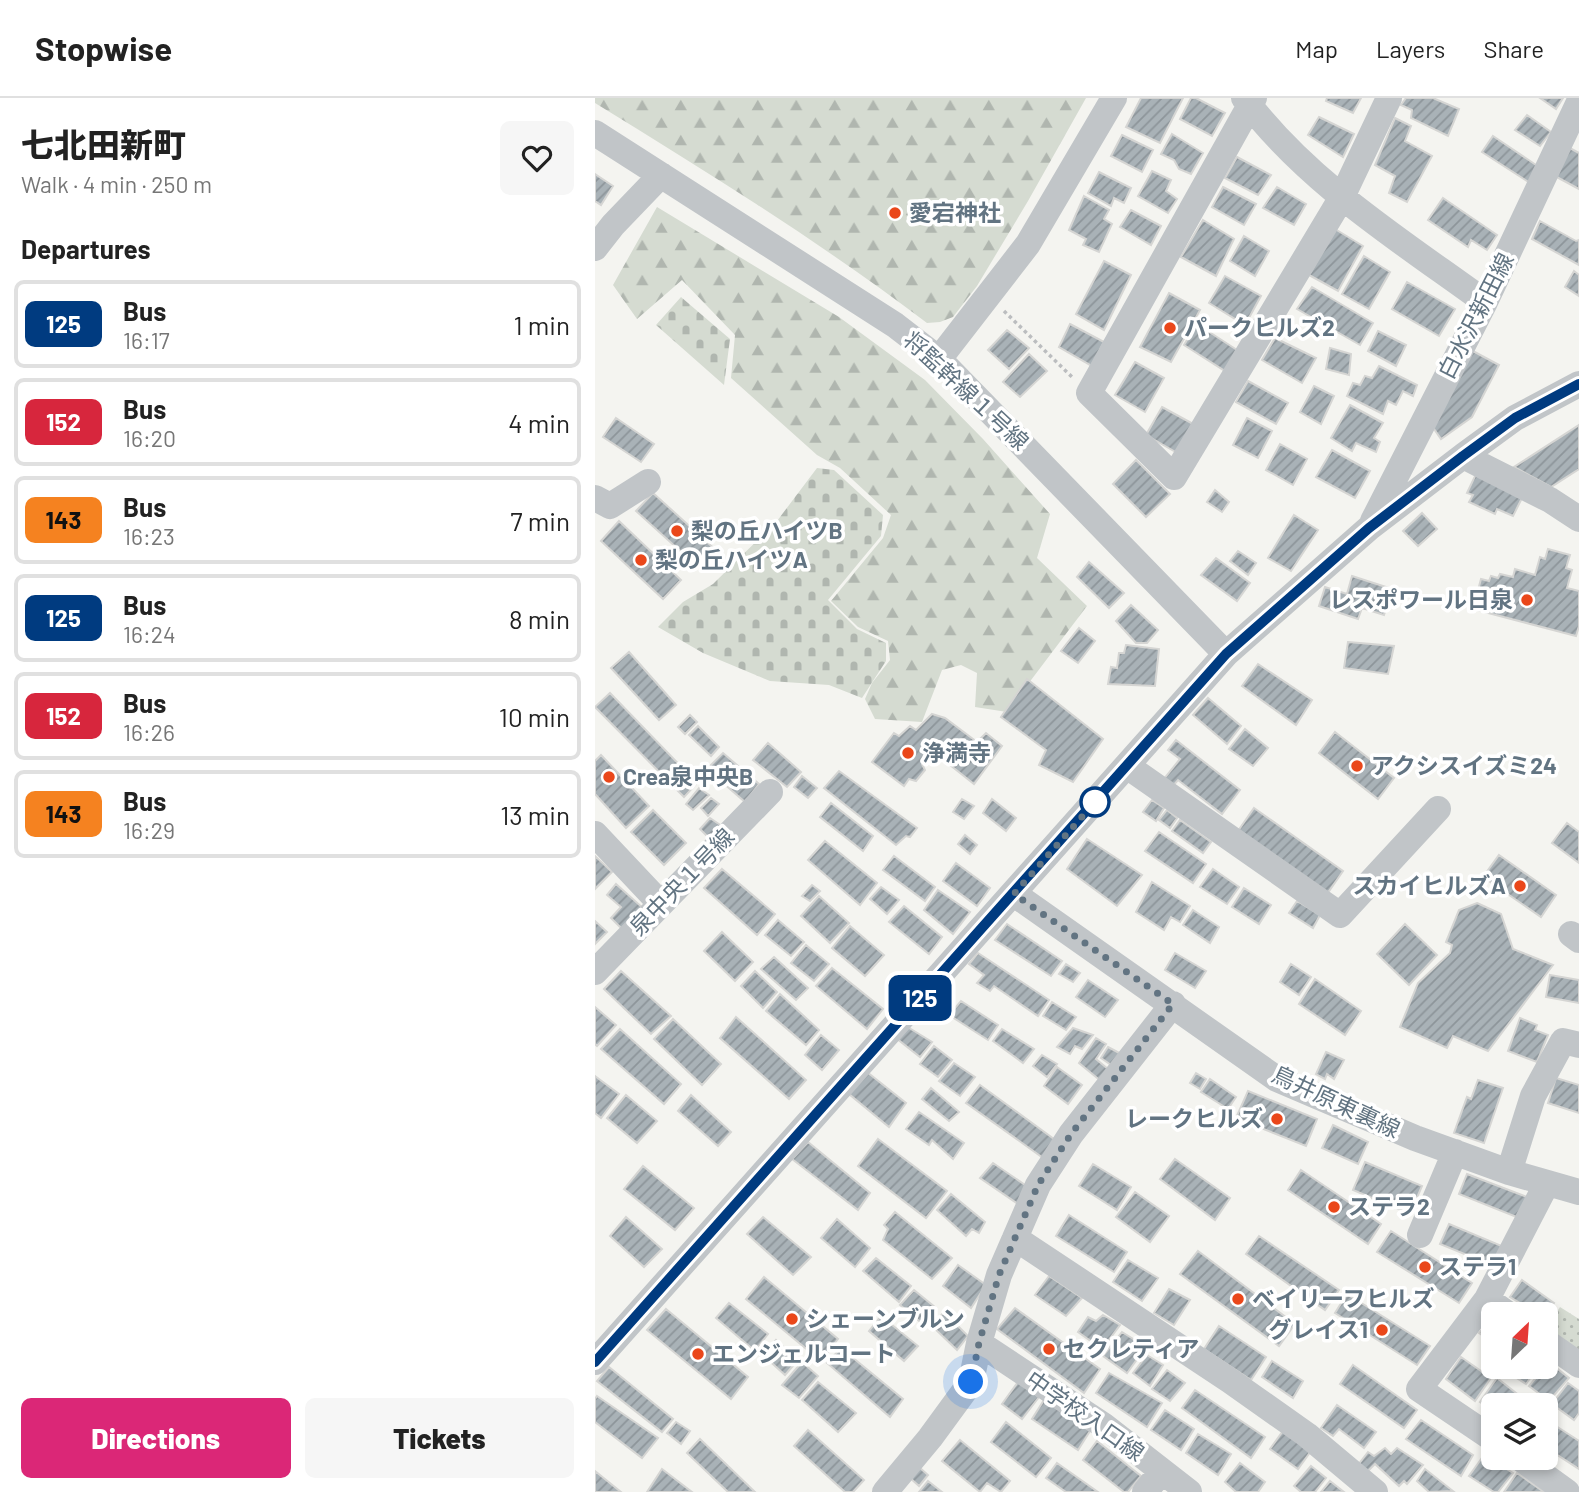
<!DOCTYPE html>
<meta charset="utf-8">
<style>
:root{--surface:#fff;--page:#f6f6f6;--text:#222;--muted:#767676;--line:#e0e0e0;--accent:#db2777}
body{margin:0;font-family:Barlow,"Noto Sans JP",sans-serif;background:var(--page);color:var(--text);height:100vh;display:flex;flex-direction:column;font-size:26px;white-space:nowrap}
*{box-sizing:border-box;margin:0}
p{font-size:23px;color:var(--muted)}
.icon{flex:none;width:38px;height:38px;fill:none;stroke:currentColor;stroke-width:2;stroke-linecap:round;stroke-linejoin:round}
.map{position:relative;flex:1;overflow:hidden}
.side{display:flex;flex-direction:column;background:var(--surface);width:595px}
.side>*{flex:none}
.badge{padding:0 14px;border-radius:10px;font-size:24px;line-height:46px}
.needle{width:46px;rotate:25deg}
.tools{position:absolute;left:886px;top:1204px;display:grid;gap:14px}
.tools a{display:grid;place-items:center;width:77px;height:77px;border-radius:10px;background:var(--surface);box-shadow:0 4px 10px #0003;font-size:35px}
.you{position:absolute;width:35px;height:35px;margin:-18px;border:5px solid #fff;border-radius:50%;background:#1a73e8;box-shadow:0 0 0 10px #1a73e833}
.map>.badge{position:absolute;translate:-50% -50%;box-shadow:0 0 0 4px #fff}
h2{padding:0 21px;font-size:26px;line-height:63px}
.round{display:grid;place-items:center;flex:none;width:74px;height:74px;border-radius:10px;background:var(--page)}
.head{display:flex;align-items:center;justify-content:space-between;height:119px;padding:0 21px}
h1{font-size:33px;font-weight:800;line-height:52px}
.button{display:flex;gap:14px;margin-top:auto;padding:14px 21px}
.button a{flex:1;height:80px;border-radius:10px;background:var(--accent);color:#fff;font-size:28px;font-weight:800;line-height:80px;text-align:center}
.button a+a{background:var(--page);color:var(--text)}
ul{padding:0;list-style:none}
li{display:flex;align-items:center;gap:21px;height:88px;margin:0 14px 10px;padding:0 7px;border:4px solid var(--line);border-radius:10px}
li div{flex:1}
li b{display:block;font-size:26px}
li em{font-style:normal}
li .badge{min-width:77px;font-weight:700;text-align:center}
header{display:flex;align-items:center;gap:42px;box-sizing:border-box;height:98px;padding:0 35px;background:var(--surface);border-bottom:2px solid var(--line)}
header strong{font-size:33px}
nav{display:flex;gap:38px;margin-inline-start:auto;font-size:24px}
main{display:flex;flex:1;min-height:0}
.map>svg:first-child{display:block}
.forest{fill:url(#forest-firs)}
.cemetery{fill:url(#cemetery-stones)}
.park{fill:url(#park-dots)}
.building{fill:url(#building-hatch);stroke:#d5d5d3;stroke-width:2}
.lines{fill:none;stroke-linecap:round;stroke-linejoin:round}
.path{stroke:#bbbdbf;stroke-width:3.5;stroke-dasharray:3.5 3.5;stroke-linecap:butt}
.minor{stroke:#c1c5c8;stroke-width:26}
.line-casing{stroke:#fff;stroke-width:16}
.line{stroke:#003b80;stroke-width:10}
.walk{stroke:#627482;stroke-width:7;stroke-dasharray:0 12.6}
.poi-dot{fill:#ea471a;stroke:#fff;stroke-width:2.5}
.stop-dot{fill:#fff;stroke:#003b80;stroke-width:3.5}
.labels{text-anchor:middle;stroke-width:7;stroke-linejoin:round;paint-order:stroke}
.poi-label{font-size:23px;font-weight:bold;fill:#627482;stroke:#fff;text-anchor:start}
.street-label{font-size:23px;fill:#627482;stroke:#fff}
</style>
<header>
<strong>Stopwise</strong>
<nav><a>Map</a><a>Layers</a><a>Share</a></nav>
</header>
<main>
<section class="side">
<div class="head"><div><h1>七北田新町</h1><p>Walk · 4 min · 250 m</p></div><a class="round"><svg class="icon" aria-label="heart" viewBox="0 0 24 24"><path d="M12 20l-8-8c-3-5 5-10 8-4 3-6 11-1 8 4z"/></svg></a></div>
<h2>Departures</h2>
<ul>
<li><span class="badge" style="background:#003b80;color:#fff">125</span><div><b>Bus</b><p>16:17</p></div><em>1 min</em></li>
<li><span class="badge" style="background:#d7263d;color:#fff">152</span><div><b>Bus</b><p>16:20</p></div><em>4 min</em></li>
<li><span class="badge" style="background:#f58220;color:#111">143</span><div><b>Bus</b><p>16:23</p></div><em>7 min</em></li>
<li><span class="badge" style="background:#003b80;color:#fff">125</span><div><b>Bus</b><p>16:24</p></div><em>8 min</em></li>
<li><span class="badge" style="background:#d7263d;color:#fff">152</span><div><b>Bus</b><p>16:26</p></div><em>10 min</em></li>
<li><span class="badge" style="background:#f58220;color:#111">143</span><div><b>Bus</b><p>16:29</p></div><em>13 min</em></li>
</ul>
<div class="button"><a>Directions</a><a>Tickets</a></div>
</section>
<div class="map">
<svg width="984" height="1394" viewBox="0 0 984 1394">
<defs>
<pattern id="forest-firs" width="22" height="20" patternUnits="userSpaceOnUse" patternTransform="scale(1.75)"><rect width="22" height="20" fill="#d5dbd1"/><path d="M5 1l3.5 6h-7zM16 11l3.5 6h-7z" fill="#b0b6af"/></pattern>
<pattern id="cemetery-stones" width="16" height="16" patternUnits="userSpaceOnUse" patternTransform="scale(1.75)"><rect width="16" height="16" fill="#d5dbd1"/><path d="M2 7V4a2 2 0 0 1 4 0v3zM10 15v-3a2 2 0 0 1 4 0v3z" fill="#b0b6af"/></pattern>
<pattern id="park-dots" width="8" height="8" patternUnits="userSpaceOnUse" patternTransform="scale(1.75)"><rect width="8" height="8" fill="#d5dbd1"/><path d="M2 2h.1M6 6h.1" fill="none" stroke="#b0b6af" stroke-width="1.8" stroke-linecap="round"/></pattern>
<pattern id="building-hatch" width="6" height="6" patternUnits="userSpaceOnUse" patternTransform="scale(1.75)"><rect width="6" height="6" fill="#a9b2b7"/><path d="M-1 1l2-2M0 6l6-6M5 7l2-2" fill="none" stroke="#8d959a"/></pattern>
</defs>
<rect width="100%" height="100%" fill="#f4f4f0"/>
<path class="forest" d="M0,0H491L433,103L382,188L358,219L345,224L332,225C225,144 114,75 0,5Z
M62,109L244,219L330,282L388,341L455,416L442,460L492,508L412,614L380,609L382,575L366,567L347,572L327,624L280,621L270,601L277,585L295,562L293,543L263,529L236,503L288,440L296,417L245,370L222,357L136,280L140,237L87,182L42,221L18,187Z"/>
<path class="cemetery" d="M86,199L135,241L129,287L61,227Z
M222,370L239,372L288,417L286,438L233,502L262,531L291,545V563L267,600L234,587L175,583L108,555L63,529L88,504L118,486L182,423Z"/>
<path class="park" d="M965,1209L984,1221V1256L950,1233Z"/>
<path class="building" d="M546,0H588L565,45L531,29Z
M596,0H601L630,15L617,38L585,21Z
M732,0H766L758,15L731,3Z
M811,0H838L864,11L853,38L816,20L817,12L806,7Z
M945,0H968L961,11Z
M932,17L956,34L945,48L920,32Z
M724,19L759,36L748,59L713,37Z
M800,20L816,28L810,43L837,58L812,104L794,95L800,78L780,67Z
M577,36L608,55L596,76L584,71L579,62L566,56Z
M527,37L558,52L547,74L516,58Z
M898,38L944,69L935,85L887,54Z
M973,49L984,55V91L958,77Z
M642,59L676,77L663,97L630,80Z
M557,73L576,82L571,93L582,101L573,115L543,98Z
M504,74L536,90L529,105L519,100L516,108L493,95Z
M0,76L18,88L6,107L0,103Z
M628,89L661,106L649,127L617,109Z
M682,89L711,106L699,127L668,110Z
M489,98L514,112L509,121L517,126L504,154L488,147L491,141L474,132Z
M848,100L902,137L892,152L876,142L873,149L833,122Z
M536,112L566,128L556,147L525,129Z
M608,122L639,141L621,178L586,159Z
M945,123L981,143L984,142V167L937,141Z
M740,131L768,148L743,193L714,177Z
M649,138L674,153L660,178L635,163Z
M769,158L795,174L774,211L747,196Z
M509,163L536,177L509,232L481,216Z
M979,173L984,177V198L970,189Z
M630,178L666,198L650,227L614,205Z
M812,184L860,211L844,238L797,211Z
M717,189L778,225L765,247L702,211Z
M574,195L605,212L576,264L545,249Z
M475,226L509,244L497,268L464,249Z
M602,226L642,252L630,273L589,247Z
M412,232L434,250L414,271L393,252Z
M783,233L811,247L801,268L773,253Z
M680,240L721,260L707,285L667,262Z
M735,250L756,256L754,277L731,271Z
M876,252L904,267L877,319L846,341L837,328Z
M434,256L452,273L425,299L408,284Z
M540,264L569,280L550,314L520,297Z
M784,268L822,287L818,298L808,293L801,307L793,303L788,316L752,298L758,285L765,287L770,278L777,280Z
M653,283L693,305L681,326L641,304Z
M719,288L739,298L726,326L705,314Z
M755,307L788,325L779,340L785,344L781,354L761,345L757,353L736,340Z
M567,309L600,327L584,356L551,337Z
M21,320L59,346L46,364L8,339Z
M652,320L677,333L663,360L638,347Z
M984,327V371L956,389L919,369Z
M685,346L712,361L698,387L671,372Z
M737,352L775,373L760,400L721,379Z
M541,362L575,396L551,419L518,386Z
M881,376L928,398L918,418L902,411L900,416L874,404L878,397L872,395Z
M620,392L634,404L627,414L612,404Z
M58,395L123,454L105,471L41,413Z
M827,415L842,431L823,448L808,433Z
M699,417L723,432L696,473L673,460Z
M24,423L86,482L68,501L6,443Z
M953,451L975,457L971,470L977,472L972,490L984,493V528L981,538L878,511L886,481L894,483L896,478L903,480L905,476L918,479L920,471L940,477L945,459L950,461Z
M643,453L661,465L653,477L635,463Z
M621,460L655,485L642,503L606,477Z
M494,464L529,495L514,510L482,479Z
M757,478L797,491L789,517L767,510L763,521L724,508L730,489L752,496Z
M536,507L563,532L552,545H541L521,523Z
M484,530L500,543L483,565L466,553Z
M753,544L799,548L793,576L749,570Z
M531,547L564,551L560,588L513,586L516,569L522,570L524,555H529Z
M34,554L81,607L64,622L16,570Z
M663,566L717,602L701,627L647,588Z
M432,581L508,641L478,684L444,667L451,652L406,619Z
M15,595L102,685L89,699L0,609Z
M613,600L646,628L632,646L598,617Z
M337,616L350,620L382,644L391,635L407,648L379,686L355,667L354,661L338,651L327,666L330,672L321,683L314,681L309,688L277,664L299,635L304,638L315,628L321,632Z
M95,617L102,624L90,636L83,629Z
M103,628L124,649L116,658L94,637Z
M650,631L673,650L658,668L634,651Z
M740,634L799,680L783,701L724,655Z
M581,642L645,692L627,716L583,682L577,689L568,682L585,661L573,652Z
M173,645L206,674L192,689L158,662Z
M128,655L164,686L150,704L112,671Z
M6,657L54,708L31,730L0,696V663Z
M244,673L322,730L315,739L311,738L301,747L229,690Z
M207,678L222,690L213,700L199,689Z
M104,690L114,697L98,712L91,706Z
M116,700L124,706L113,718L106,710Z
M367,701L379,708L369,721L358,714Z
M397,701L421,720L411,733L388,715Z
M557,702L569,710L561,723L548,714Z
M236,705L278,738L268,753L225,719Z
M659,710L748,773L732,796L643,733Z
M58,712L91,745L69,767L36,734Z
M572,712L582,720L575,730L564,722Z
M115,720L131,731L119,745L105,731Z
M585,722L616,744L608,755L577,733Z
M972,725L984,734V765L957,745Z
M564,734L611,766L598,785L550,753Z
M370,737L382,747L375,756L363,746Z
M492,741L547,777L522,808L472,771Z
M230,743L282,785L265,807L213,762Z
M904,757L961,797L946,819L888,779Z
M0,758L17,774L0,791Z
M299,758L340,789L330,803L288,772Z
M361,765L395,790L382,808L348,783Z
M127,771L180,816L162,837L109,790Z
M618,771L644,789L632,806L605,789Z
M557,784L595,808L585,824L576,819L569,832L541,814Z
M21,786L49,811L29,833L16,820L26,809L12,797Z
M217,787L225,793L215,803L207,798Z
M286,789L304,802L292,816L275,801Z
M649,790L676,807L664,826L637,809Z
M343,792L375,814L358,836L329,812Z
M224,798L254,825L235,845L206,818Z
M702,803L725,817L718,830L694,815Z
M882,805L906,816L918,851L958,867L893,953L858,938L852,950L805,929L823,885L855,855L857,847L851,844L864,812Z
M309,808L347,839L334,856L294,824Z
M598,812L624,829L615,845L588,827Z
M183,822L209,844L196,858L170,837Z
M0,823L12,834L0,846Z
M412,826L467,863L456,878L400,842Z
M810,826L842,857L814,887L782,856Z
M255,828L289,857L270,878L237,850Z
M127,834L158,864L140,883L109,853Z
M211,847L234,866L219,883L196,865Z
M383,855L454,902L443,918L399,888L395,893L382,885L389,877L374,866Z
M580,855L611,873L600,890L570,872Z
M179,859L213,890L201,902L166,871Z
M471,866L485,875L478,884L464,876Z
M696,866L716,879L704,897L685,884Z
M237,870L288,911L272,931L221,888Z
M26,873L76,918L56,936L9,891Z
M160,873L182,894L168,910L146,888Z
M955,877L984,882V905L951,899Z
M720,881L766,913L750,937L704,906Z
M493,882L523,902L510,919L481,899Z
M185,896L224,932L211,947L171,913Z
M366,903L403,927L393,942L354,917Z
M457,904L481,919L471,932L448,918Z
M0,909L21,927L2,948L0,946Z
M141,919L211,982L194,1001L125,940Z
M925,920L942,927L940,932L953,937L942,964L913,953Z
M78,921L126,966L107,987L59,941Z
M311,928L337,944L325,959L301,940Z
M478,930L498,937L487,951L480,948L475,956L462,949Z
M25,931L86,986L69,1006L6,951Z
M407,931L439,951L428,965L398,943Z
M226,937L244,952L227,972L210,957Z
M501,940L511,946L501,961L513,971L507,984L484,965Z
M339,948L357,962L343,979L325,966Z
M513,949L530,958L522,971L506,960Z
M731,954L749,962L739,981L732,976L730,981L721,976Z
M447,957L462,966L452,979L438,968Z
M359,965L380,979L365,998L344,983Z
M462,969L487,987L473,1006L449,988Z
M272,974L311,1005L294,1029L254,996Z
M601,975L611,981L605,991L595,985Z
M0,978L24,996L6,1020L0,1015Z
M961,980L984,987V1015L953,1005Z
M615,981L641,999L633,1011L606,994Z
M883,982L908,990L889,1045L859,1035L872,999L876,1001Z
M385,987L463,1044L451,1062L371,1005Z
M336,990L364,1014L354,1023L327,1001Z
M653,993L722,1021L711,1048L641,1020Z
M31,997L62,1023L42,1045L12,1020Z
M96,997L136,1034L123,1048L83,1013Z
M324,1014L369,1045L358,1061L337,1042L334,1047L311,1031Z
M738,1027L773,1044L763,1066L727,1050Z
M283,1041L352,1093L331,1120L263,1068Z
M213,1044L275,1095L263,1112L197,1061Z
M580,1061L635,1100L620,1122L565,1081Z
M770,1064L827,1088L815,1116L758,1092Z
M398,1065L436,1091L426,1108L385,1080Z
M498,1066L536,1089L522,1112L484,1088Z
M48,1068L99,1110L80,1132L29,1091Z
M706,1072L786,1126L773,1146L693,1092Z
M872,1076L932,1099L924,1120L864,1096Z
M540,1094L574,1118L555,1144L521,1119Z
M356,1096L390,1124L384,1135L377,1131L371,1138L342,1112Z
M300,1114L357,1160L337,1181L288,1142L293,1131L289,1127Z
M474,1117L532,1154L519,1174L461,1138Z
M31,1119L67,1151L49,1169L15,1138Z
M168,1119L216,1159L198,1177L152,1136Z
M242,1121L275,1150L260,1169L226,1140Z
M854,1126L909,1149L901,1169L845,1146Z
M796,1133L877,1185L864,1205L782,1154Z
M664,1138L744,1192L730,1212L651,1156Z
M603,1153L700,1226L684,1248L585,1176Z
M281,1160L316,1188L304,1204L268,1173Z
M533,1162L563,1180L547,1203L518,1184Z
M363,1167L391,1187L376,1210L348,1188Z
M454,1178L487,1200L471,1218L440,1197Z
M169,1179L243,1241L226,1263L151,1201Z
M927,1182L959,1205L950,1219V1216H943L915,1199Z
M574,1191L595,1202L579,1227L559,1215Z
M319,1192L341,1210L329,1227L305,1207Z
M752,1196L835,1248L822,1267L740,1215Z
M134,1205L173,1236L160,1253L121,1220Z
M420,1210L505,1271L489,1295L402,1231Z
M71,1211L153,1279L136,1301L52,1232Z
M349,1214L373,1238L362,1252L337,1228Z
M508,1217L525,1227L507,1251L483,1234L493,1219L501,1223Z
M286,1218L323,1248L309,1263L274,1233Z
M898,1220V1244L884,1235Z
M624,1228L671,1259L656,1282L609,1251Z
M527,1234L551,1249L532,1275L508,1258Z
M181,1242L203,1262L190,1277L168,1257Z
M246,1250L308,1301L295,1319L232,1265Z
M552,1257L568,1267L555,1288L538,1275Z
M866,1259L896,1280L880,1303L851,1281Z
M677,1263L708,1283L698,1300L667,1279Z
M207,1264L223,1278L204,1300L187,1287Z
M954,1264L974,1280L954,1303L934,1288Z
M758,1267L822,1312L809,1330L745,1286Z
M14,1269L78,1321L67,1334L2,1283Z
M910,1269H943L931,1286L908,1271Z
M572,1272L590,1285L575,1303L557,1291Z
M514,1275L567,1305L552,1329L501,1295Z
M902,1280L930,1302L926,1307H898V1313L885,1304Z
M223,1284L261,1315L243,1334L207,1302Z
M423,1284L444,1299L427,1321L407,1306Z
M973,1285L984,1293V1315L979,1322L957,1306Z
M600,1292L670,1339L656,1360L587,1310Z
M2,1298L63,1340L47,1360L0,1324V1301Z
M449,1302L495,1333L483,1352L437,1321Z
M742,1307L781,1334L769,1350L744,1331L738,1338L726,1330Z
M570,1312L599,1331L586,1352L556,1332Z
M826,1322L878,1357L866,1378L811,1341Z
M81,1324L95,1333L86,1346L72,1335Z
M411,1324L456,1360L441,1379L396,1344Z
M961,1328L984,1343V1371L950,1349V1343Z
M213,1332L269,1382L258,1394H250L199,1348Z
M688,1333L716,1353L703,1371L675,1351Z
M603,1336L636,1356L623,1377L591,1355Z
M105,1341L160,1394H133L92,1355Z
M365,1342L415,1383L406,1394L392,1385L385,1394L347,1363Z
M502,1343L546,1378L533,1394H529L488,1362Z
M790,1350L796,1356L802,1350L828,1367L812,1386L809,1383L804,1388L780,1366L773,1373L763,1367L773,1354L779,1358Z
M889,1357L918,1375L903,1394H899L874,1378Z
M462,1365L503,1394H471L451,1380Z
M645,1365L670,1384L663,1394H641L630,1384Z
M716,1368L731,1380L720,1394H706L699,1388Z
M324,1369L333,1377L324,1388L315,1380Z
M67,1371L97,1394H52Z
M830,1371L858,1393L834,1394L822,1383Z
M0,1373L26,1394H0Z
M922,1375L949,1394H909Z
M333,1383L347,1394H324Z
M735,1383L749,1394H726Z"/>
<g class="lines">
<path class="path" d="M409,213L477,279"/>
<path class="minor" d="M649,0C713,85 805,142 890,204
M659,0L494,295L579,379L747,99L794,0
M0,35L300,227L344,261L631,556
M0,150L18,127L66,77
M344,261L433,146L519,0
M868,358L955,402L984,421
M0,400L15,408L53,384
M778,423L890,204L984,4
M532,668L745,817L843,711
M0,736L65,805
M419,796L682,981L820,1040L914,1074L984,1094
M976,836L984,842
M0,874L175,694
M914,1074L938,998L968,943L984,947
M825,1137L860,1054
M420,1140L634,1282L712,1337L780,1394
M892,1201L913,1216
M950,1243L984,1267
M384,1245L508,1327L594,1394
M0,1264L631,556L774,430L868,358L920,320L984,286
M898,1341L824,1291L892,1201L952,1085
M925,1360L972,1394
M290,1394L335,1340L376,1284L384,1245L404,1177L443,1087L476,1036L578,906
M550,1394L567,1373"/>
</g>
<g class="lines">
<defs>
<path id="line" d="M0,1264L631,556L774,430L868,358L920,320L984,286"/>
</defs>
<use href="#line" class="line-casing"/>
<use href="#line" class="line"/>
<path class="walk" d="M376,1284L384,1245L404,1177L443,1087L476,1036L578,906L419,796L500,704"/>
</g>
<g class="poi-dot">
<circle cx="300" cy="115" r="7"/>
<circle cx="575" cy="230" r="7"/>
<circle cx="82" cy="433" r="7"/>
<circle cx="46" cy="462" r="7"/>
<circle cx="932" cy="502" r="7"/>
<circle cx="313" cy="655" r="7"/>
<circle cx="762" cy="668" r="7"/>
<circle cx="14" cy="679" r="7"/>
<circle cx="925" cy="788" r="7"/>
<circle cx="682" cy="1021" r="7"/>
<circle cx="739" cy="1109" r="7"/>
<circle cx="830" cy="1169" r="7"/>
<circle cx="643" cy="1201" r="7"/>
<circle cx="197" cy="1221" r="7"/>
<circle cx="787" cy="1232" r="7"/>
<circle cx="454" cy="1251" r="7"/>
<circle cx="103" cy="1256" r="7"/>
</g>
<circle class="stop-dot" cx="500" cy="704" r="14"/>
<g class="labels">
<g class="poi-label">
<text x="314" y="123">愛宕神社</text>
<text x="589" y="238">パークヒルズ2</text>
<text x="96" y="441">梨の丘ハイツB</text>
<text x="60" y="470">梨の丘ハイツA</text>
<text x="918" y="510" text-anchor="end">レスポワール日泉</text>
<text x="327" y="663">浄満寺</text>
<text x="776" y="676">アクシスイズミ24</text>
<text x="28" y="687">Crea泉中央B</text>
<text x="911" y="796" text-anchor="end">スカイヒルズA</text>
<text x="668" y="1029" text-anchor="end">レークヒルズ</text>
<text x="753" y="1117">ステラ2</text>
<text x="844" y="1177">ステラ1</text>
<text x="657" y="1209">ベイリーフヒルズ</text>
<text x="211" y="1229">シェーンブルン</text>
<text x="773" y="1240" text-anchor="end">グレイス1</text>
<text x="468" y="1259">セクレティア</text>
<text x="117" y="1264">エンジェルコート</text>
</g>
<g class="street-label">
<text transform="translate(881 218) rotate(-63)" y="8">白水沢新田線</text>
<text transform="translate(371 293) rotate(43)" y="8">将監幹線１号線</text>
<text transform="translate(87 784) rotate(-46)" y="8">泉中央１号線</text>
<text transform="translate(741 1004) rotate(25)" y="8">鳥井原東裏線</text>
<text transform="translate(490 1318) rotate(35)" y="8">中学校入口線</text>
</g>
</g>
</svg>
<div class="tools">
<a><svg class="needle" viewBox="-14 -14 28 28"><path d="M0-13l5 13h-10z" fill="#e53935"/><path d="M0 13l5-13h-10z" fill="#767676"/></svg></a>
<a><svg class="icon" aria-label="layers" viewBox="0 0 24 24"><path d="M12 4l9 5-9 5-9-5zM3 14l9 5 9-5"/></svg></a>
</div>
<div class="you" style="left:376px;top:1284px"></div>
<b class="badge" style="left:325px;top:900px;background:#003b80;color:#fff">125</b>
</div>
</main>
